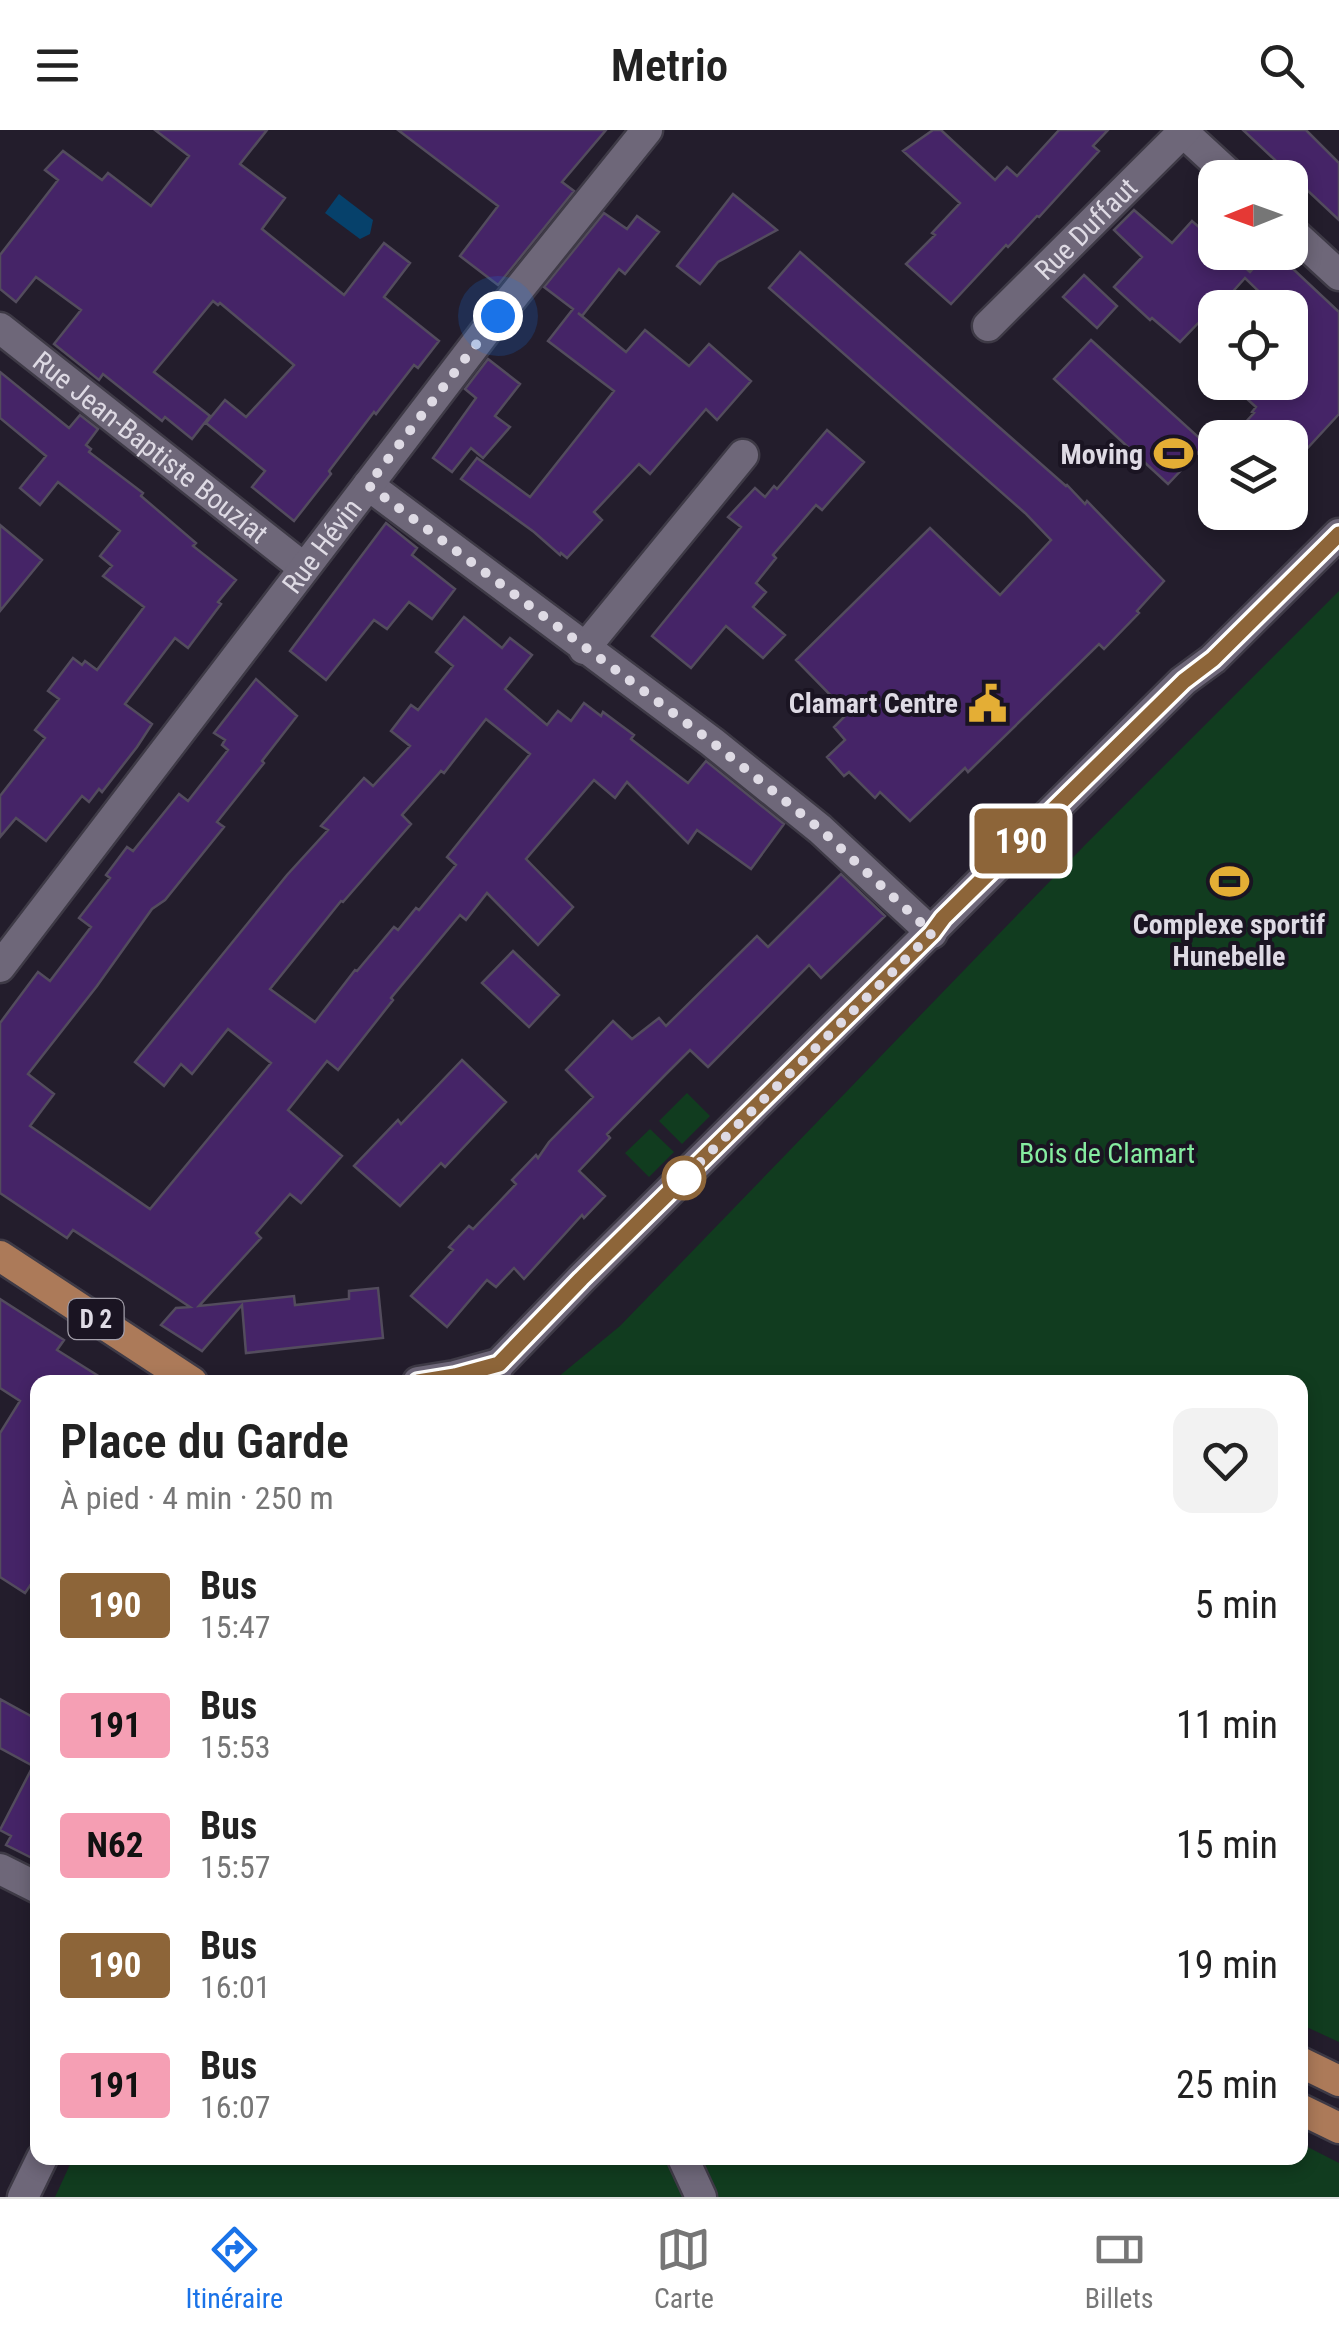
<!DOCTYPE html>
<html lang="fr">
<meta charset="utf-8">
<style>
:root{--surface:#fff;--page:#f2f2f2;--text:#222;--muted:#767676;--line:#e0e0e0;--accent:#1a73e8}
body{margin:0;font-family:"Roboto Condensed",sans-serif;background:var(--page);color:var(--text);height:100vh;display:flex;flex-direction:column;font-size:38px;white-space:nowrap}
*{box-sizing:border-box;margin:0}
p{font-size:32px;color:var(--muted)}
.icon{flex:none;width:55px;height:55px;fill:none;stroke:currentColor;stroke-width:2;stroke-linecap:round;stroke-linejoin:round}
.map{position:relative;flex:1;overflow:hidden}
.panel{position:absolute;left:30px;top:1245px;width:1278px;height:790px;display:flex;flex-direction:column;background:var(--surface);border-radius:20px;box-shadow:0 5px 15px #0003}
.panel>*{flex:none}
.badge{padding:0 20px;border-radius:8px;font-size:35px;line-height:65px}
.needle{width:65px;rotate:269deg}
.buttons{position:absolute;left:1198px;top:30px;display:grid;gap:20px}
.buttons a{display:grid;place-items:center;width:110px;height:110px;border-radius:20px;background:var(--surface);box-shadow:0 5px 15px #0003;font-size:50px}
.you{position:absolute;width:50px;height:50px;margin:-25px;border:8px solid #fff;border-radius:50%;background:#1a73e8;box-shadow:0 0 0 15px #1a73e833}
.map>.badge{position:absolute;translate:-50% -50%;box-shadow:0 0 0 5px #fff}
.round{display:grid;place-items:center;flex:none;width:105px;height:105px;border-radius:20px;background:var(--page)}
.head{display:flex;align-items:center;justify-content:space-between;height:170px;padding:0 30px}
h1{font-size:48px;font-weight:600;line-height:75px}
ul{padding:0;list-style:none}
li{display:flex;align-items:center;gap:30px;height:120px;padding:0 30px}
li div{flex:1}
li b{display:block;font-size:38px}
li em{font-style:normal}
li .badge{min-width:110px;font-weight:700;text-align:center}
header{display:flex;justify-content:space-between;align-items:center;height:130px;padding:0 30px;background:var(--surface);font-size:45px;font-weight:600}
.menu{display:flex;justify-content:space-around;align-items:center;height:140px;border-top:2px solid var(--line);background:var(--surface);font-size:28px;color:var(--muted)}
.menu a{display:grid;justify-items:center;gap:5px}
.menu .selected{color:var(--accent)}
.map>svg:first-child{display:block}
.green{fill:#113c1f}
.water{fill:#06416b}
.building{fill:#452467;stroke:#534c5d;stroke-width:2.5;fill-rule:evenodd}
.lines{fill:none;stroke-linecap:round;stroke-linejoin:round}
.street-casing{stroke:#3e3a46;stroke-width:35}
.primary-casing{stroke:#3e3a46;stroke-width:35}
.street{stroke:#6e6779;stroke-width:30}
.primary{stroke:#ac7a59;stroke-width:30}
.line-casing{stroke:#fff;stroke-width:22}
.line{stroke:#8d6539;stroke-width:15}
.walk{stroke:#dedae4;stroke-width:10;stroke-dasharray:0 18}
.stop-dot{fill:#fff;stroke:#8d6539;stroke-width:5}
.labels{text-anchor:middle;stroke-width:8;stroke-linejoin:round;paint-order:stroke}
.shield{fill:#1a1422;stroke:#a39faa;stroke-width:2.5}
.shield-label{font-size:25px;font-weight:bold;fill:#dedae4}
.street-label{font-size:28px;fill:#dedae4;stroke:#1a1422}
.poi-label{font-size:28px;font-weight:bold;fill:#dedae4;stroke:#1a1422;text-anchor:end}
.park-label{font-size:28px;fill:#85eca0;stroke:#1a1422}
</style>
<header><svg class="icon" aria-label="menu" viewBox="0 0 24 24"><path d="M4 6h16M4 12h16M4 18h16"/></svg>Metrio<svg class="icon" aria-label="search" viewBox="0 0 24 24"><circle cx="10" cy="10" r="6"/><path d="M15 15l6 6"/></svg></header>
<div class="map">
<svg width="1339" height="2067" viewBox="0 0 1339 2067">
<rect width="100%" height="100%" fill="#231d2c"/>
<path class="green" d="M1339,461V1912L1300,1894V1252H552L620,1196L1085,715Z
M687,963L710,986L682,1014L659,991Z
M650,999L674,1022L649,1047L625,1023Z
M1300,2013L1339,2033V2067H55L73,2028H1300Z"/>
<path class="water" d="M339,64L373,90L370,104L360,109L325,83Z"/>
<path class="building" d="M155,0H267L240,34L285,68L262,99L344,165L384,113L410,133L384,167L439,211L418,238L414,235L376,284L374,282L329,341L331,344L294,391L252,357L265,341L206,293L225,270L246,287L294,235L220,173L218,175L213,171L154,242L210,286L192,309L165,287L162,291L103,244L99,250L54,214L81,180L36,147L16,172L0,159V125L58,50L45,40L63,21L102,50L108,43L151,76L189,26Z
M398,0H606L562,52L574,61L498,155L460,126L498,76Z
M933,0H941L995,50L1007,37L1017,46L1059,0H1108L1093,16L1099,21L1039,87L1037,86L1008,117L1006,115L951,174L906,134L935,105L932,103L960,73L903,21Z
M1243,0H1306L1339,33V90Z
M733,64L777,100L718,132L700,154L677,136Z
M1134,80L1172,113L1192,91L1215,111V122H1228L1250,142L1268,122H1275L1339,182V284L1290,337V308H1231L1254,283L1252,282L1256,277L1247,269L1263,252H1290V178H1276L1245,148L1218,178H1215V181L1209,188L1206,185L1180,212L1152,188L1150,190L1114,157L1142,127L1114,100Z
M604,83L627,99L637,86L659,102L625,144L619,139L582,186L578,183L626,222L645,200L689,236L709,214L751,251L717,290L706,279L650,344L639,334L594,382L602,390L567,428L561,423L560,425L534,402L461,349L477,328L530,367L614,261L548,211L573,179L544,157Z
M800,122L1066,356L1067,355L1085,374L1087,371L1164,451L1137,481L1139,483L1104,519L1099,514L968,642L965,638L910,691L880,662L875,668L849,642L844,646L827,627L845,610L834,597L848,583L796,530L930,398L1000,465L1051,410L1025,383L769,158Z
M1084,145L1117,176L1097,198L1063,167Z
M1091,210L1206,314L1168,354L1054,249Z
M488,229L520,254L495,286L510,297L483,328L471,318L452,342L433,328L476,268L465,259Z
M0,242L69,298L80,285L98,299L86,315L91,319L89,322L143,363L141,366L196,413L193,416L236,450L218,472L221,474L188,518L175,508L125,574L152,594L137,617L102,662L99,659L89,672L82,666L46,711L16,688L0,707V666L45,608L35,600L59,569L48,561L73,528L82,535L85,531L97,540L144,477L103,446L112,436L100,426L120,401L58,352L40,375L20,358L46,326L0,288Z
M827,300L864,332L822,380L816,375L773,425L776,428L756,453L766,462L753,477L785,505L763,528L726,496L691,538L652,506L741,397L728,387L755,358L765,367L774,356L777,359Z
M386,393L417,418L412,425L455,459L432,489L409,472L387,499L374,490L326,550L290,521Z
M0,395L42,430L0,481Z
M464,487L502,518L510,508L532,525L505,559L547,595L558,581L571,591L584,573L601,586L603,582L634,605L631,609L688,653L706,631L784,694L751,739L697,700L688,713L627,652L615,668L594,650L526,729L573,777L538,815L487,763L466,790L460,785L391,868L393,870L338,940L327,931L288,980L342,1026L301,1073L290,1064L256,1103L261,1108L199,1176L294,1166L295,1175L349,1169V1161L378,1158L383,1208L246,1223L242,1175L202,1221L161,1195L176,1178L190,1177L73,1100L67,1108L0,1063V893L38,842L50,851L91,797L79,788L110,748L106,745L127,717L133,721L179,664L188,671L228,620L222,615L225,610L214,603L256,549L297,586L262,631L264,633L217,692L224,697L165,770L152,779L97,856L28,944L54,964L30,996L150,1079L271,933L228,899L192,944L181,934L164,956L135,932L287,745L328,700L321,696L364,648L373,656L410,616L391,601L411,575L418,580L453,536L436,522ZM486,589L530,624L447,727L456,735L419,780L416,778L398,800L394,797L357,841L355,840L315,892L270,859L341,771L343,772L411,694L402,685L441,641L444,643Z
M841,744L885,786L821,848L809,835L708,937L690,920L667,943L607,1004L610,1008L579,1041L605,1066L584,1088L582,1085L524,1149L514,1138L496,1157L487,1150L447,1197L411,1166L453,1120L449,1117L469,1096L473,1099L499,1072L516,1054L512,1050L536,1025L538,1028L549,1012L593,967L566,940L613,891L632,909L659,888L666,896L757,806L768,817Z
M513,821L559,865L529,897L482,853Z
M462,930L506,972L445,1037L441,1033L400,1076L354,1036L398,990L401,994Z
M0,1169L64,1210L57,1220L108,1252H38V1444L25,1463L0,1447V1303L20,1271L0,1258Z
M0,1569L38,1590V1731L6,1715L11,1706L0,1700L33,1636L0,1618Z"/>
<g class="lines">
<defs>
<g id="street">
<path d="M1183,2L1233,48"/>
<path d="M1290,100L1339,145"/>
<path id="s1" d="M988,196L1185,0"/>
<path id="s2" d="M0,198L304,438"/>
<path d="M368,355L712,612L820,699L932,803"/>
<path d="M584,519L743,325"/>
<path id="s3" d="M0,837L498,185L647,0"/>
<path d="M418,1252L455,1246L499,1234"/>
<path d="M491,1252L499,1234L581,1149L1183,551L1213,529L1339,404"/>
<path d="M0,1739L38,1758"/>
<path d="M683,2028L701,2067"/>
<path d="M23,2067L42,2028"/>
</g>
<path id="primary" d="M0,1126L192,1252
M1300,1932L1339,1951
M1300,1979L1339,1998"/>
</defs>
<use href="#street" class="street-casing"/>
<use href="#primary" class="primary-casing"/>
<use href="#street" class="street"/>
<use href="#primary" class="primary"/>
</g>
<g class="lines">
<defs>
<path id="line" d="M418,1252L455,1246L499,1234L581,1149L932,803L943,788L1184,551L1213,529L1339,404"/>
</defs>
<use href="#line" class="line-casing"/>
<use href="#line" class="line"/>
<path class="walk" d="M498,186L368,355L712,612L820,699L932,803L680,1052L684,1048"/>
</g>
<defs>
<symbol id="stadium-bare" viewBox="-9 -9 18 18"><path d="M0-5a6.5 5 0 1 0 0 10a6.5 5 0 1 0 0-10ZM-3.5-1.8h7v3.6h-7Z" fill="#e4ae35" stroke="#1a1422" stroke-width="2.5" paint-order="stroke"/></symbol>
<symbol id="civic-bare" viewBox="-9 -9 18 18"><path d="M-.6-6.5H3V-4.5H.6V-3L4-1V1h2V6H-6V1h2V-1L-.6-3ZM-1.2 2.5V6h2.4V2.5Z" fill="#e4ae35" stroke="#1a1422" stroke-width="2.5" paint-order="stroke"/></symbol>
</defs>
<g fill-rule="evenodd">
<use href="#stadium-bare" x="1146" y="296" width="55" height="55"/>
<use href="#civic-bare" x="960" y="546" width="55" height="55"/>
<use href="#stadium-bare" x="1202" y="724" width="55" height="55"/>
</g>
<circle class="stop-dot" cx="684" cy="1048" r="20"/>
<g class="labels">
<rect class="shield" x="68.5" y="1169" width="55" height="40" rx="8"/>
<g class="shield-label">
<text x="96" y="1198">D 2</text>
</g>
<g class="street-label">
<text dy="10" stroke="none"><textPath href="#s1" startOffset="138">Rue Duffaut</textPath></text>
<text dy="10" stroke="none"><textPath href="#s2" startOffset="192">Rue Jean-Baptiste Bouziat</textPath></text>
<text dy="10" stroke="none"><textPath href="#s3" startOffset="530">Rue Hévin</textPath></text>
</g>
<g class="poi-label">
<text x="1143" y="334">Moving</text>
<text x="958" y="583">Clamart Centre</text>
<text x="1229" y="804" text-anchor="middle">Complexe sportif<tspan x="1229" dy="32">Hunebelle</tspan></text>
</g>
<g class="park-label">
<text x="1107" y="1033">Bois de Clamart</text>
</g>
</g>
</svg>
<div class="buttons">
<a><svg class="needle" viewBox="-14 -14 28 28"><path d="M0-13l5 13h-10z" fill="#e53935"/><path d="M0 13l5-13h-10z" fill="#767676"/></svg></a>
<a><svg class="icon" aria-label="locate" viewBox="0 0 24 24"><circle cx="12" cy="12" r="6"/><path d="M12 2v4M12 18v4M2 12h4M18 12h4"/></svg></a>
<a><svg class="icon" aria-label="layers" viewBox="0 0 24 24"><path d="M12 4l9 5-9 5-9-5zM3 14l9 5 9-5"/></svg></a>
</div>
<div class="you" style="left:498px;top:186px"></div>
<b class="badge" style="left:1021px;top:711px;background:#8d6539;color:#fff">190</b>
<section class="panel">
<div class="head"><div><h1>Place du Garde</h1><p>À pied · 4 min · 250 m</p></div><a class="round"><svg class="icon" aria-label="heart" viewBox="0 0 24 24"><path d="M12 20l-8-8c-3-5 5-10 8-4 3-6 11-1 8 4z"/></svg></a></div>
<ul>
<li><span class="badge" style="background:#8d6539;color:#fff">190</span><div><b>Bus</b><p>15:47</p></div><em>5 min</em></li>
<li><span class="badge" style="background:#f59fb4;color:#111">191</span><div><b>Bus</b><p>15:53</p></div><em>11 min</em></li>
<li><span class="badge" style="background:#f59eb3;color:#111">N62</span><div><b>Bus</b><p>15:57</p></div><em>15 min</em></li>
<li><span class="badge" style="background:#8d6539;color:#fff">190</span><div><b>Bus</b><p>16:01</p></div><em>19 min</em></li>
<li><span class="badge" style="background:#f59fb4;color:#111">191</span><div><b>Bus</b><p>16:07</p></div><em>25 min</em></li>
</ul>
</section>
</div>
<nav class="menu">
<a class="selected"><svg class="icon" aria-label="directions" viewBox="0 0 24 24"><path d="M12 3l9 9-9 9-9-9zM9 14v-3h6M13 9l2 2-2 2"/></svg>Itinéraire</a>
<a><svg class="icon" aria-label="map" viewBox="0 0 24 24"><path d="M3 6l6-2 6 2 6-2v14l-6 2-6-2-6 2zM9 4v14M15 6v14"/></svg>Carte</a>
<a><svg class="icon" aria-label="tickets" viewBox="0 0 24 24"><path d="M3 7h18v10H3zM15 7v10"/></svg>Billets</a>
</nav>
